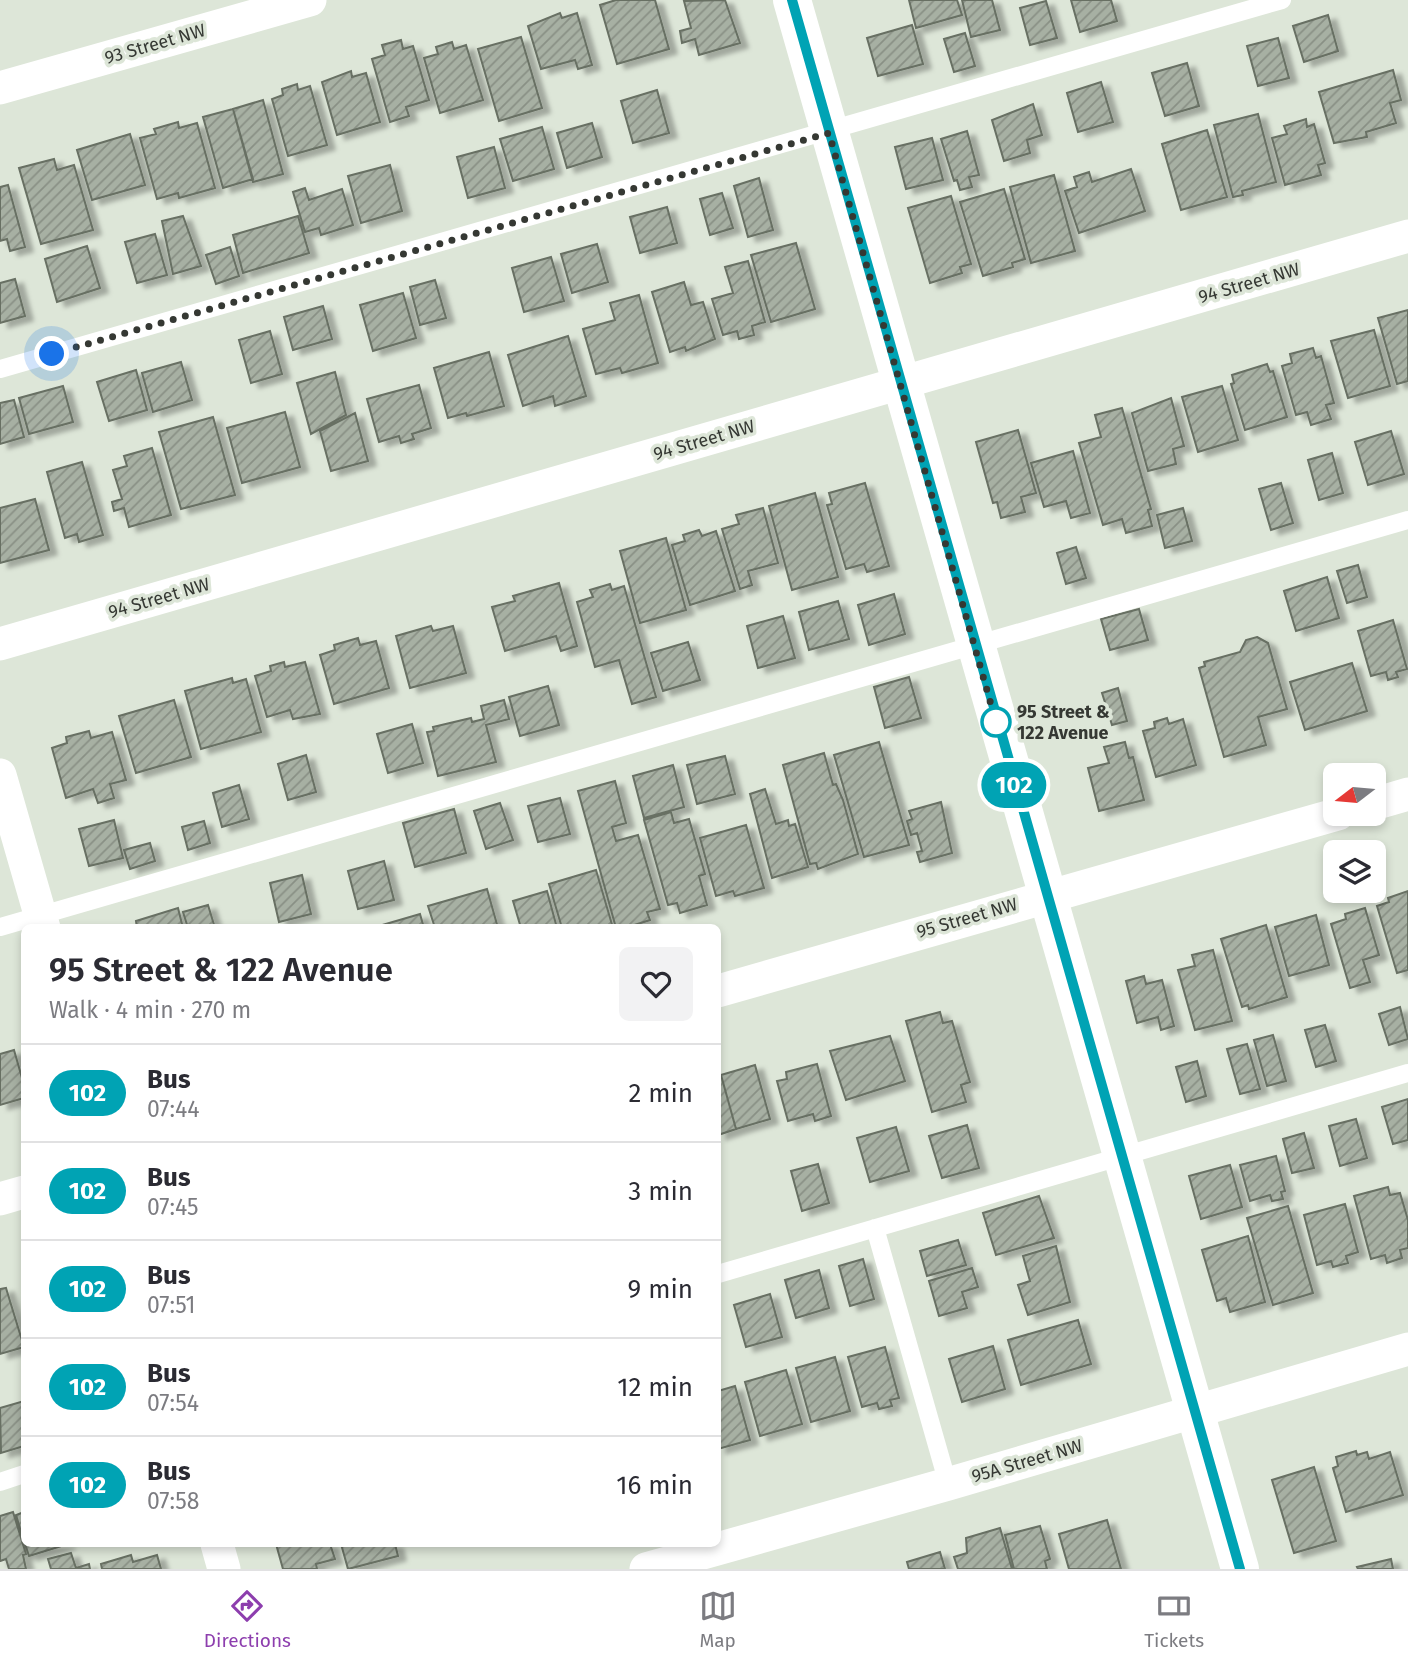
<!DOCTYPE html>
<meta charset="utf-8">
<style>
:root{--surface:#fff;--page:#f2f2f3;--text:#2b2b33;--muted:#7c7c81;--line:#e1e1e2;--accent:#8d3eae}
body{margin:0;font-family:"Fira Sans",sans-serif;background:var(--page);color:var(--text);height:100vh;display:flex;flex-direction:column;font-size:26px;white-space:nowrap}
*{box-sizing:border-box;margin:0}
p{font-size:23px;color:var(--muted)}
.icon{flex:none;width:38px;height:38px;fill:none;stroke:currentColor;stroke-width:2;stroke-linecap:round;stroke-linejoin:round}
.map{position:relative;flex:1;overflow:hidden}
.side{position:absolute;left:21px;top:924px;width:700px;height:623px;display:flex;flex-direction:column;background:var(--surface);border-radius:10px;box-shadow:0 4px 10px #0003}
.side>*{flex:none}
.badge{padding:0 14px;border-radius:23px;font-size:24px;line-height:46px}
.needle{width:46px;rotate:254deg}
.buttons{position:absolute;left:1323px;top:763px;display:grid;gap:14px}
.buttons a{display:grid;place-items:center;width:63px;height:63px;border-radius:10px;background:var(--surface);box-shadow:0 4px 10px #0003;font-size:35px}
.you{position:absolute;width:35px;height:35px;margin:-18px;border:5px solid #fff;border-radius:50%;background:#1a73e8;box-shadow:0 0 0 10px #1a73e833}
.map>.badge{position:absolute;translate:-50% -50%;box-shadow:0 0 0 4px #fff}
.round{display:grid;place-items:center;flex:none;width:74px;height:74px;border-radius:10px;background:var(--page)}
.overview{display:flex;align-items:center;justify-content:space-between;height:119px;padding:0 28px}
h1{font-size:33px;font-weight:600;line-height:52px}
ul{padding:0;list-style:none}
li{display:flex;align-items:center;gap:21px;height:98px;padding:0 28px;border-top:2px solid var(--line)}
li div{flex:1}
li b{display:block;font-size:26px}
li em{font-style:normal}
li .badge{min-width:77px;font-weight:700;text-align:center}
.menu{display:flex;justify-content:space-around;align-items:center;height:98px;border-top:2px solid var(--line);background:var(--surface);font-size:19px;color:var(--muted)}
.menu a{display:grid;justify-items:center;gap:4px}
.menu .active{color:var(--accent)}
.map>svg:first-child{display:block}
.building{fill:url(#building-hatch);stroke:#676f63;stroke-width:2;filter:url(#shadow)}
.lines{fill:none;stroke-linecap:round;stroke-linejoin:round}
.lane{stroke:#fff;stroke-width:18}
.street{stroke:#fff;stroke-width:33}
.secondary{stroke:#fff;stroke-width:38}
.line-casing{stroke:#fff;stroke-width:16}
.line{stroke:#00a3b4;stroke-width:10}
.walk{stroke:#353833;stroke-width:7;stroke-dasharray:0 12.6}
.stop-dot{fill:#fff;stroke:#00a3b4;stroke-width:3.5}
.labels{text-anchor:middle;stroke-width:7;stroke-linejoin:round;paint-order:stroke}
.street-label{font-size:18px;fill:#353833;stroke:#dde6d8}
.stop-label{font-size:18px;font-weight:bold;fill:#353833;stroke:#dde6d8;text-anchor:start}
</style>
<div class="map">
<svg width="1408" height="1569" viewBox="0 0 1408 1569">
<defs>
<pattern id="building-hatch" width="6" height="6" patternUnits="userSpaceOnUse" patternTransform="scale(1.75)"><rect width="6" height="6" fill="#a7b0a3"/><path d="M-1 1l2-2M0 6l6-6M5 7l2-2" fill="none" stroke="#899085"/></pattern>
<filter id="shadow"><feDropShadow dx="8" dy="4.5" stdDeviation="2" flood-color="#0004"/></filter>
</defs>
<rect width="100%" height="100%" fill="#dde6d8"/>
<path class="building" d="M616,0H655L669,49L617,64L600,5Z
M725,0L740,43L699,55L695,39L682,43L680,31L691,28L684,1Z
M909,0H957L962,15L916,28Z
M962,0H992L1000,30L971,37Z
M1071,0H1111L1117,21L1080,32Z
M1046,1L1057,38L1030,45L1020,8Z
M560,13L562,18L577,13L592,65L578,69L575,60L541,69L528,26Z
M1328,15L1338,51L1304,62L1293,26Z
M912,25L923,64L878,76L867,38Z
M965,33L975,66L954,72L944,39Z
M521,37L542,108L499,121L478,49Z
M1278,38L1289,78L1258,86L1247,46Z
M401,40L403,49L413,46L429,100L406,107L409,116L390,122L372,59L385,55L382,45Z
M452,42L454,49L466,45L483,100L440,113L424,58L438,54L436,47Z
M1187,63L1199,106L1165,116L1152,73Z
M1393,70L1401,100L1390,103L1396,123L1366,132L1367,137L1334,143L1319,92Z
M351,71L352,77L366,73L380,122L337,135L322,82Z
M1101,82L1113,122L1078,132L1067,93Z
M297,84L298,90L310,86L327,145L288,156L272,99L283,95L282,89Z
M657,90L669,133L633,143L621,101Z
M263,100L283,174L253,182L233,109Z
M1033,104L1042,135L1027,140L1030,153L1004,161L992,120Z
M233,109L253,179L223,188L203,117Z
M1258,114L1276,182L1242,191L1243,195L1233,197L1214,125Z
M1306,119L1307,127L1314,124L1325,163L1318,165L1321,175L1285,185L1272,138L1287,134L1284,126Z
M178,122L179,128L197,123L215,188L179,198L178,193L157,199L140,138L156,134L154,129Z
M592,123L602,157L567,168L557,133Z
M542,127L554,169L513,181L500,139Z
M1207,130L1227,197L1181,210L1162,144Z
M967,131L979,175L969,177L972,187L960,190L957,180L954,181L941,139Z
M130,134L145,185L92,200L77,150Z
M932,138L943,180L906,189L895,147Z
M494,147L505,188L468,198L457,157Z
M54,159L57,170L74,165L93,230L41,244L19,168Z
M390,165L402,211L361,223L348,176Z
M1131,169L1145,211L1079,233L1065,191L1077,187L1074,177L1089,172L1092,182Z
M1054,175L1075,251L1031,263L1010,187Z
M759,178L773,230L748,237L734,186Z
M8,185L25,247L10,251L7,239L0,241V187Z
M305,188L309,200L342,189L353,225L321,235L319,228L305,232L293,192Z
M1004,189L1025,259L1012,263L1013,267L983,276L960,202Z
M722,193L733,228L710,235L700,199Z
M951,196L971,264L960,267L962,273L930,283L908,208Z
M667,207L677,243L640,253L630,217Z
M183,216L201,266L173,274L162,221Z
M298,216L309,253L243,273L233,235Z
M155,234L167,275L137,283L125,242Z
M796,243L815,309L771,322L751,255Z
M597,244L608,282L572,293L561,254Z
M87,246L100,288L57,302L45,259Z
M230,247L239,276L216,284L206,255Z
M551,257L564,301L524,312L512,268Z
M748,261L765,322L752,326L754,335L739,339L737,331L723,335L712,299L733,293L725,267Z
M15,279L25,316L0,323V283Z
M435,280L446,318L420,325L410,287Z
M684,282L691,305L703,302L715,339L686,351L685,347L670,352L652,292Z
M403,293L416,338L373,351L360,305Z
M639,295L658,363L622,373L620,368L596,374L583,329L615,320L610,303Z
M323,306L332,339L293,350L284,317Z
M1408,310V381L1397,384L1378,318Z
M1374,330L1390,386L1348,398L1331,341Z
M270,331L282,374L251,383L239,340Z
M568,336L586,396L555,406L553,396L523,406L508,355Z
M1313,348L1316,358L1321,356L1334,403L1326,405L1331,419L1311,425L1307,412L1296,415L1282,366L1292,363L1290,354Z
M489,352L504,406L467,416L466,413L448,418L434,368Z
M181,362L192,400L153,412L142,373Z
M1267,364L1270,372L1273,371L1287,417L1245,430L1231,384L1234,383L1232,375Z
M136,370L147,410L109,421L97,382Z
M335,372L346,415L311,434L297,383Z
M419,385L431,428L412,434L414,439L401,443L399,436L379,442L367,399Z
M63,386L73,422L29,434L19,398Z
M1222,386L1238,440L1198,452L1182,397Z
M1171,398L1184,446L1173,449L1176,464L1148,471L1132,413Z
M14,400L24,437L0,444V403Z
M1122,408L1151,509L1148,510L1152,526L1126,533L1122,519L1103,525L1079,443L1101,437L1095,415Z
M285,412L300,467L242,483L227,428Z
M355,413L368,461L331,471L320,431Z
M213,417L235,495L181,509L159,432Z
M1018,430L1036,493L1021,497L1025,512L1001,518L997,502L993,503L976,442Z
M1391,431L1404,474L1368,485L1355,442Z
M152,448L171,515L129,527L124,508L114,511L112,502L122,499L113,470L127,466L124,456Z
M1073,451L1090,513L1071,518L1066,501L1044,507L1031,463Z
M1332,453L1343,493L1319,500L1308,460Z
M82,462L103,535L79,542L77,534L65,538L47,472Z
M865,483L889,566L867,572L864,564L846,569L827,505L832,504L829,493Z
M1281,483L1293,523L1271,530L1259,489Z
M815,493L838,577L792,590L769,506Z
M35,499L49,550L0,563V508Z
M763,508L778,563L748,571L752,585L740,589L722,529L739,524L736,515Z
M1183,508L1192,541L1165,548L1157,515Z
M699,530L702,536L716,531L735,591L690,605L672,545L685,541L683,535Z
M666,538L686,610L640,623L620,551Z
M1076,547L1086,578L1066,584L1057,553Z
M1358,565L1367,597L1347,603L1337,571Z
M1327,577L1339,618L1296,631L1284,591Z
M559,583L577,646L561,651L556,636L505,651L492,607L515,601L513,596Z
M610,584L612,590L624,586L656,697L632,704L619,660L595,667L577,602L593,597L590,590Z
M894,594L905,634L869,645L858,605Z
M838,601L849,639L809,650L799,612Z
M1139,609L1148,640L1110,650L1101,619Z
M783,616L795,658L758,668L747,626Z
M1393,620L1407,669L1396,672L1398,677L1388,680L1386,672L1371,676L1358,631Z
M431,626L433,631L453,626L466,673L410,688L396,636Z
M1257,637L1268,643L1287,709L1258,717L1266,745L1224,757L1199,668L1205,666L1204,662L1240,652L1246,640Z
M358,638L360,645L376,641L389,688L334,704L320,655L335,650L334,645Z
M688,642L700,680L663,691L651,653Z
M284,662L285,667L305,662L320,714L293,719L290,710L267,717L255,676L271,671L270,666Z
M1352,663L1367,711L1305,730L1290,682Z
M909,677L921,718L885,728L874,687Z
M232,678L233,683L246,679L261,732L201,749L185,691Z
M548,686L559,725L520,736L509,697Z
M1118,688L1127,721L1112,725L1102,693Z
M174,700L191,757L136,773L119,716Z
M504,700L509,719L486,725L496,762L438,776L427,732L434,731L433,727L471,718L472,722L484,719L481,706Z
M1167,718L1169,724L1183,719L1196,765L1156,777L1143,731L1155,728L1154,722Z
M412,724L423,763L388,773L377,734Z
M89,731L91,738L112,732L126,780L110,784L114,798L98,803L93,789L66,798L52,748L67,743L66,737Z
M879,742L909,845L864,857L834,755Z
M1125,742L1129,758L1133,757L1144,800L1099,811L1088,768L1109,763L1104,747Z
M824,753L833,785L836,784L843,800L858,854L818,869L816,863L810,864L783,765Z
M306,755L316,792L288,800L278,764Z
M725,756L735,794L697,804L687,765Z
M673,765L684,807L644,818L633,776Z
M615,781L626,823L612,827L616,841L638,835L660,909L647,912L650,920L625,928H616L578,791Z
M239,785L249,819L222,827L213,793Z
M765,789L776,824L788,820L789,826L795,824L808,867L772,878L750,794Z
M560,798L570,834L538,842L528,806Z
M941,802L952,853L920,862L917,852L922,851L917,833L911,835L907,821L912,819L909,811Z
M500,803L513,840L486,849L474,811Z
M454,809L466,853L415,867L403,823Z
M671,812L674,823L689,819L705,874L699,876L707,905L680,913L677,903L668,905L644,820Z
M114,820L123,858L89,866L79,829Z
M204,821L210,843L188,850L182,827Z
M746,825L764,888L735,896L733,891L716,896L700,838Z
M150,843L155,861L130,869L124,850Z
M384,861L394,900L358,909L348,871Z
M596,870L613,928H562L549,884Z
M302,875L311,914L279,922L270,883Z
M487,889L498,928H435L428,906Z
M547,891L557,928H521L513,901Z
M1408,891V970L1397,973L1377,906L1389,902L1388,898Z
M208,905L215,928H188L183,912Z
M178,908L183,928H137L136,921Z
M1365,908L1379,955L1363,960L1370,982L1350,988L1331,924L1346,919L1345,914Z
M420,914L424,928H372Z
M1316,915L1329,965L1289,976L1275,927Z
M1266,925L1287,997L1249,1009L1248,1005L1242,1007L1221,939Z
M1213,950L1232,1021L1195,1030L1178,970L1195,966L1192,955Z
M1144,976L1146,984L1162,980L1174,1026L1161,1030L1158,1017L1137,1023L1126,981Z
M1400,1007L1408,1039L1389,1045L1379,1014Z
M940,1012L943,1023L952,1021L970,1082L961,1085L966,1102L932,1112L906,1021Z
M1325,1025L1336,1061L1316,1067L1305,1030Z
M1273,1035L1286,1081L1267,1086L1254,1040Z
M890,1036L905,1081L846,1100L830,1051Z
M1247,1044L1260,1089L1240,1094L1227,1049Z
M14,1050L24,1085V1098L0,1105V1054Z
M1197,1061L1206,1096L1186,1102L1176,1067Z
M817,1064L831,1116L815,1121L813,1114L788,1121L777,1081L787,1079L786,1072Z
M755,1065L770,1119L736,1129L721,1075Z
M718,1075H721L736,1129L718,1135Z
M1408,1099V1140L1393,1144L1382,1107Z
M1356,1119L1367,1158L1340,1166L1329,1126Z
M967,1125L979,1168L942,1178L929,1136Z
M896,1127L909,1171L870,1182L857,1138Z
M1304,1133L1314,1168L1292,1173L1283,1139Z
M1276,1156L1285,1191L1281,1192L1283,1199L1272,1201L1270,1195L1250,1201L1240,1165Z
M818,1164L829,1203L802,1211L791,1171Z
M1230,1165L1242,1207L1201,1219L1189,1176Z
M1388,1187L1390,1195L1400,1193L1408,1220V1248L1400,1250L1402,1258L1387,1263L1385,1255L1371,1259L1354,1196Z
M1039,1196L1054,1238L996,1255L983,1213Z
M1345,1204L1358,1252L1346,1256L1348,1263L1333,1267L1331,1261L1317,1265L1304,1215Z
M1288,1206L1313,1293L1273,1305L1247,1218Z
M1248,1236L1265,1302L1230,1312L1226,1298L1217,1301L1202,1250Z
M958,1240L966,1265L927,1276L920,1251Z
M1056,1246L1070,1302L1028,1315L1018,1285L1030,1281L1023,1256Z
M863,1259L874,1299L850,1306L839,1266Z
M972,1268L978,1287L962,1292L967,1308L939,1316L929,1281Z
M819,1270L829,1308L796,1318L785,1280Z
M6,1288L24,1347L0,1354V1289Z
M770,1294L782,1337L746,1347L734,1305Z
M1078,1320L1091,1364L1021,1385L1008,1340Z
M993,1346L1005,1389L962,1402L949,1359Z
M885,1347L899,1398L890,1400L892,1406L879,1409L877,1403L862,1407L848,1357Z
M835,1357L850,1411L811,1422L796,1368Z
M786,1370L802,1424L760,1436L745,1382Z
M735,1386L750,1440L718,1449V1391Z
M24,1401V1446L1,1453L0,1408Z
M1356,1451L1357,1455L1367,1452L1369,1459L1390,1452L1403,1495L1346,1512L1333,1468L1338,1466L1336,1457Z
M1314,1467L1336,1541L1294,1553L1272,1480Z
M13,1512L26,1554L23,1555L26,1569H9L6,1559L0,1561V1516Z
M24,1512V1542L16,1515Z
M1107,1520L1121,1569H1069L1059,1534Z
M1040,1526L1050,1559L1045,1561L1047,1569H1014L1005,1535Z
M1000,1528L1012,1569H958L954,1557L967,1553L966,1538Z
M25,1544H68L29,1556Z
M276,1544H330L335,1559L316,1564L317,1569H283Z
M341,1544H395L398,1556L348,1569Z
M940,1552L945,1569H909L907,1562Z
M71,1553L76,1568L89,1564L90,1569H51L48,1559Z
M131,1555L133,1562L157,1555L161,1569H102L101,1564Z
M1391,1559L1393,1569H1358L1357,1567Z"/>
<g class="lines">
<path class="lane" d="M0,369L1282,0
M0,927L1408,520
M875,1228L948,1484
M718,1274L1408,1073
M0,1482L24,1474"/>
<path class="street" d="M0,88L310,0
M0,644L1408,236
M0,775L44,928
M1374,804L1408,794
M718,991L1338,814
M0,1199L24,1192
M217,1544L224,1569
M646,1569L948,1484L1408,1349"/>
<path class="secondary" d="M792,0L1240,1569"/>
</g>
<g class="lines">
<defs>
<path id="line" d="M792,0L1240,1569"/>
</defs>
<use href="#line" class="line-casing"/>
<use href="#line" class="line"/>
<path class="walk" d="M52,354L829,133L996,722"/>
</g>
<circle class="stop-dot" cx="996" cy="722" r="14"/>
<g class="labels">
<g class="street-label">
<text transform="translate(155 44) rotate(-16)" y="6">93 Street NW</text>
<text transform="translate(1249 283) rotate(-16)" y="6">94 Street NW</text>
<text transform="translate(704 440) rotate(-16)" y="6">94 Street NW</text>
<text transform="translate(159 598) rotate(-16)" y="6">94 Street NW</text>
<text transform="translate(967 918) rotate(-16)" y="6">95 Street NW</text>
<text transform="translate(1027 1461) rotate(-16)" y="6">95A Street NW</text>
</g>
<g class="stop-label">
<text x="1017" y="718">95 Street &amp;<tspan x="1017" dy="21">122 Avenue</tspan></text>
</g>
</g>
</svg>
<div class="buttons">
<a><svg class="needle" viewBox="-14 -14 28 28"><path d="M0-13l5 13h-10z" fill="#e53935"/><path d="M0 13l5-13h-10z" fill="#7c7c81"/></svg></a>
<a><svg class="icon" aria-label="layers" viewBox="0 0 24 24"><path d="M12 4l9 5-9 5-9-5zM3 14l9 5 9-5"/></svg></a>
</div>
<div class="you" style="left:52px;top:354px"></div>
<b class="badge" style="left:1014px;top:785px;background:#00a3b4;color:#fff">102</b>
<section class="side">
<div class="overview"><div><h1>95 Street &amp; 122 Avenue</h1><p>Walk · 4 min · 270 m</p></div><a class="round"><svg class="icon" aria-label="heart" viewBox="0 0 24 24"><path d="M12 20l-8-8c-3-5 5-10 8-4 3-6 11-1 8 4z"/></svg></a></div>
<ul>
<li><span class="badge" style="background:#00a3b4;color:#fff">102</span><div><b>Bus</b><p>07:44</p></div><em>2 min</em></li>
<li><span class="badge" style="background:#00a3b4;color:#fff">102</span><div><b>Bus</b><p>07:45</p></div><em>3 min</em></li>
<li><span class="badge" style="background:#00a3b4;color:#fff">102</span><div><b>Bus</b><p>07:51</p></div><em>9 min</em></li>
<li><span class="badge" style="background:#00a3b4;color:#fff">102</span><div><b>Bus</b><p>07:54</p></div><em>12 min</em></li>
<li><span class="badge" style="background:#00a3b4;color:#fff">102</span><div><b>Bus</b><p>07:58</p></div><em>16 min</em></li>
</ul>
</section>
</div>
<nav class="menu">
<a class="active"><svg class="icon" aria-label="directions" viewBox="0 0 24 24"><path d="M12 3l9 9-9 9-9-9zM9 14v-3h6M13 9l2 2-2 2"/></svg>Directions</a>
<a><svg class="icon" aria-label="map" viewBox="0 0 24 24"><path d="M3 6l6-2 6 2 6-2v14l-6 2-6-2-6 2zM9 4v14M15 6v14"/></svg>Map</a>
<a><svg class="icon" aria-label="tickets" viewBox="0 0 24 24"><path d="M3 7h18v10H3zM15 7v10"/></svg>Tickets</a>
</nav>
